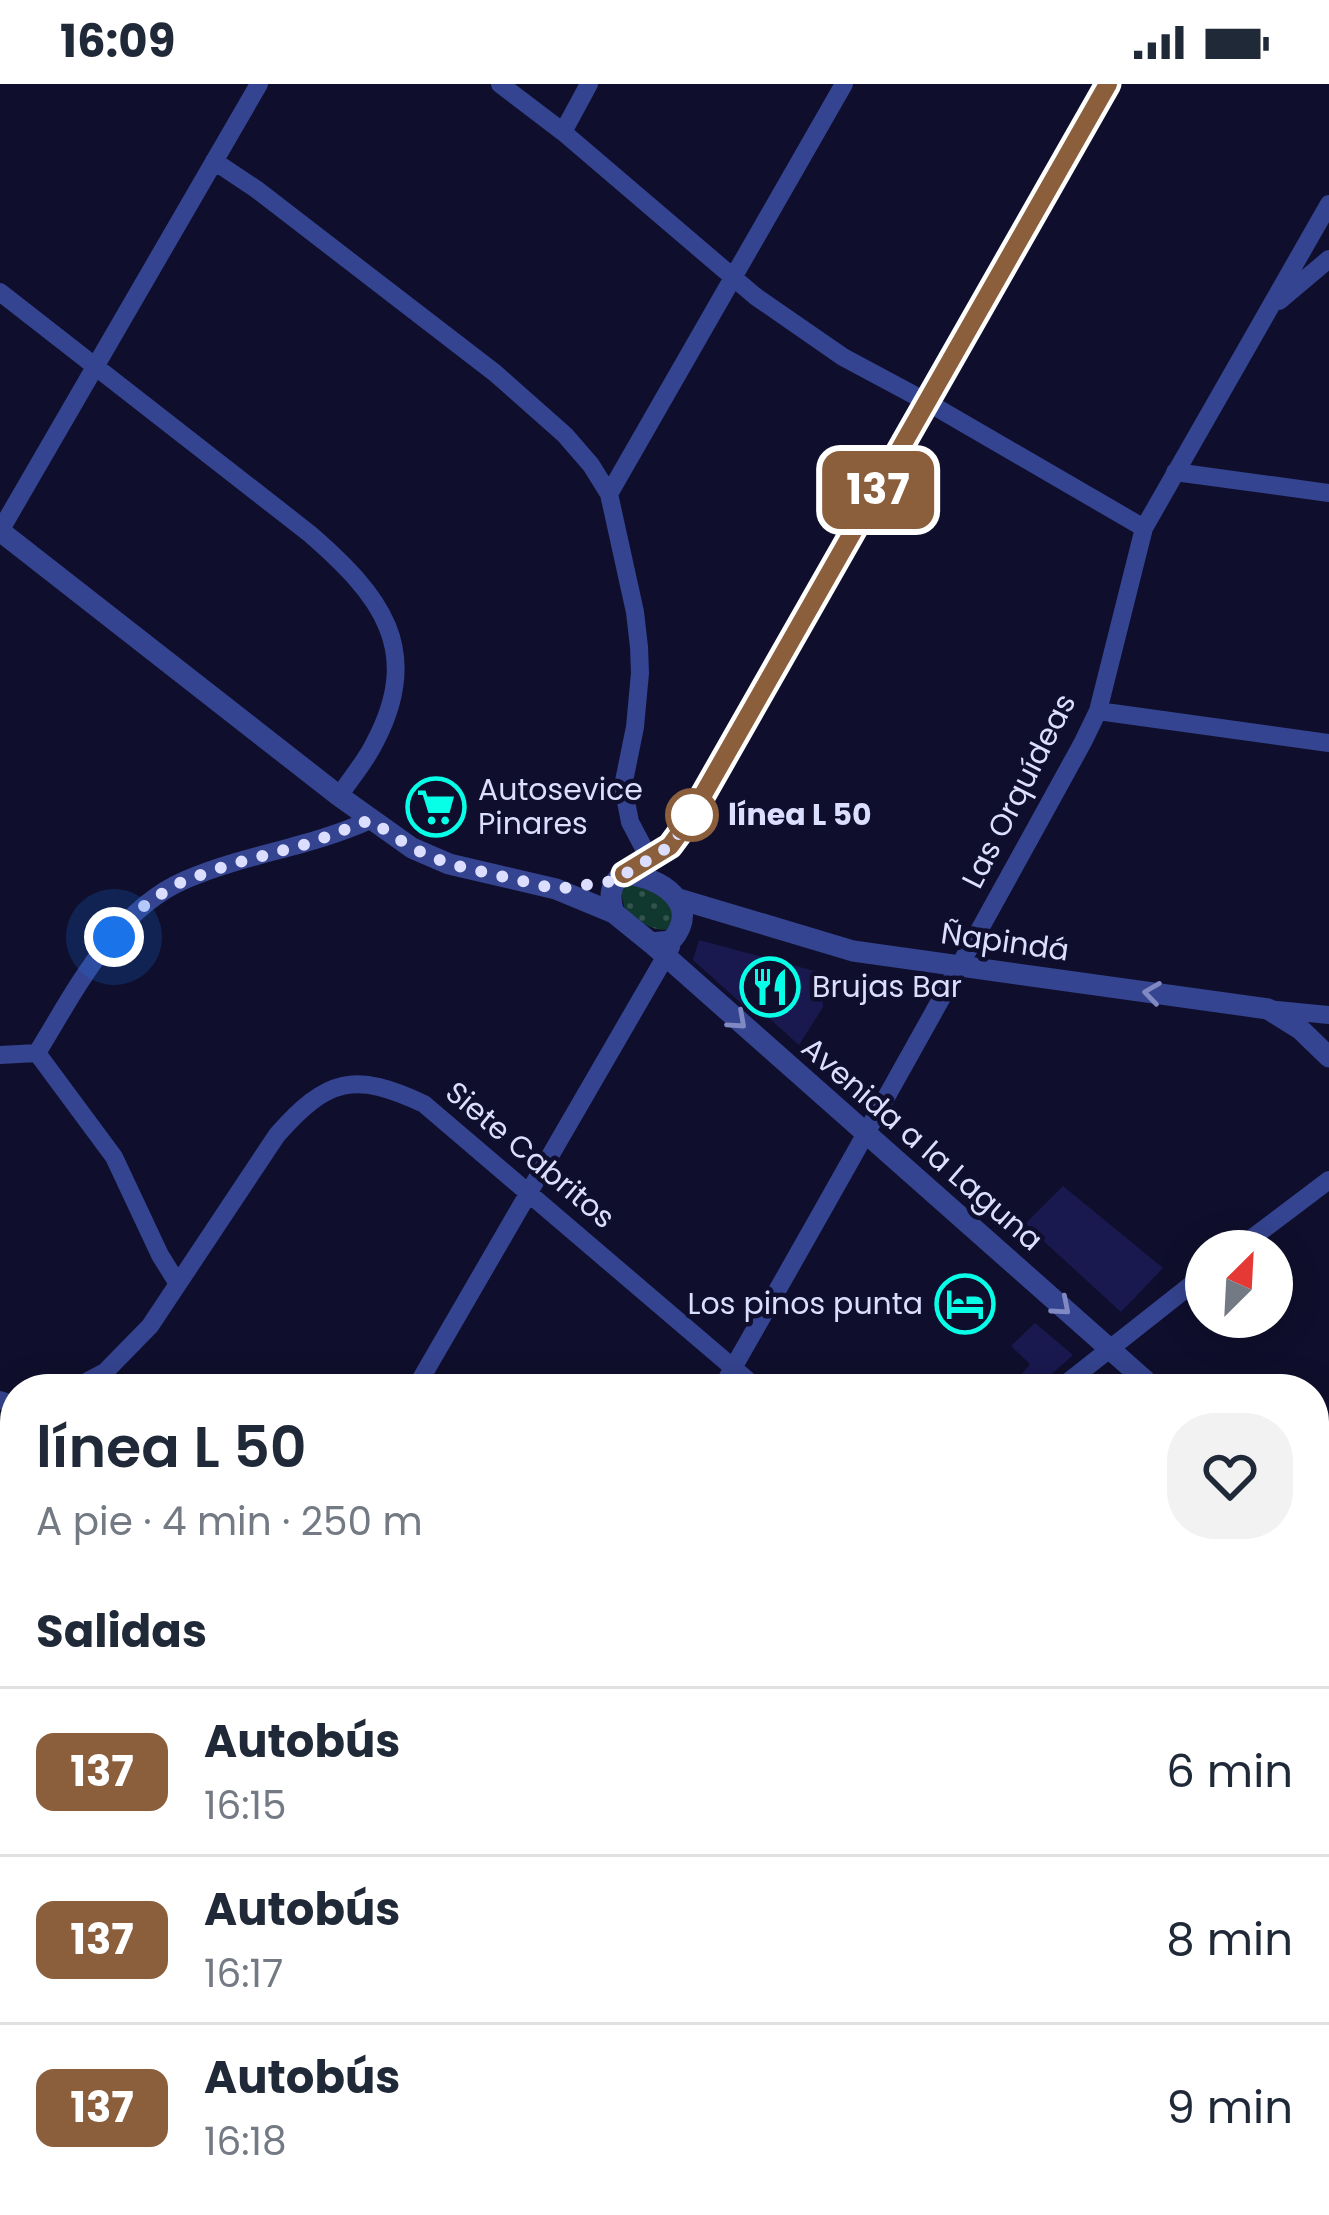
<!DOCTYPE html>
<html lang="es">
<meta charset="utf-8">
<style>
:root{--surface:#fff;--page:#f2f2f3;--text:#1f2937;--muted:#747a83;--line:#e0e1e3}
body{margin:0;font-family:Poppins,sans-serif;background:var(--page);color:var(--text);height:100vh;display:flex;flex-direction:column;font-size:45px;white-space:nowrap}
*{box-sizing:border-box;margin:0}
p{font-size:39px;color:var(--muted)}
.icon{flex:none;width:66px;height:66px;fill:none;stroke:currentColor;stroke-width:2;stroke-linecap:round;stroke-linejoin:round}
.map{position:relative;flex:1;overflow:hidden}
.drawer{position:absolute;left:0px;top:1290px;width:1329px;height:843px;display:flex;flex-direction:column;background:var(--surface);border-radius:48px 48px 0 0;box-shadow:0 6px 30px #0003}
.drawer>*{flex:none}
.badge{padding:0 24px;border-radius:18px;font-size:42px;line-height:78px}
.needle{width:78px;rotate:24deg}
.tools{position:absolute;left:1185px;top:1146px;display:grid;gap:24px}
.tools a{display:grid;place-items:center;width:108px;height:108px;border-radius:50%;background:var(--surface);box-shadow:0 6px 30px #0003;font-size:60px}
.you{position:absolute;width:60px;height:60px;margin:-30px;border:9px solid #fff;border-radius:50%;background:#1a73e8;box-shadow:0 0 0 18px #1a73e833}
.map>.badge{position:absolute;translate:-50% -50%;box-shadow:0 0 0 6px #fff}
h2{padding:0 36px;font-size:45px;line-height:108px}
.round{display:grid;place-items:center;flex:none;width:126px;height:126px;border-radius:48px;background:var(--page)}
.overview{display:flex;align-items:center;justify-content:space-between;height:204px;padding:0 36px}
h1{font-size:57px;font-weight:600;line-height:90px}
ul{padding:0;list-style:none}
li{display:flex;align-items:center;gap:36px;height:168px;padding:0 36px;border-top:3px solid var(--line)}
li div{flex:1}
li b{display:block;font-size:45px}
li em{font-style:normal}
li .badge{min-width:132px;font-weight:700;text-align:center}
.status{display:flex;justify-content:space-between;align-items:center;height:84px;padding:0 60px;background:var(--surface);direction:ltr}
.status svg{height:33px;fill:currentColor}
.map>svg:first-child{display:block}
.grass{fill:url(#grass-dots)}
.building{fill:#191950}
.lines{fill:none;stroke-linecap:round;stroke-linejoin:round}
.minor{stroke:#354490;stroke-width:18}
.tertiary{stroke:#354490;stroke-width:21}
.secondary{stroke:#728aff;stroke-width:24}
.oneway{stroke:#8089c2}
.line-casing{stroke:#fff;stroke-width:27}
.line{stroke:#8b5e3c;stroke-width:18}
.walk{stroke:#dbdeff;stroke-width:12;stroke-dasharray:0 21.6}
.stop-dot{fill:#fff;stroke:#8b5e3c;stroke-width:6}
.labels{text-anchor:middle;stroke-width:9;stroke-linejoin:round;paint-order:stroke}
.poi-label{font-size:30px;fill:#dbdeff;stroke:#0f0f2d;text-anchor:start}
.street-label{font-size:30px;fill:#dbdeff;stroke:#0f0f2d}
.stop-label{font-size:30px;font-weight:bold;fill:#dbdeff;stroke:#0f0f2d;text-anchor:start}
</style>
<div class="status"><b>16:09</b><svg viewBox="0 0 49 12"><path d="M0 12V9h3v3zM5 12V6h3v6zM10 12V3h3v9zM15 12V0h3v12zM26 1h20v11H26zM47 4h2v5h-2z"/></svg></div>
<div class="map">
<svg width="1329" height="2131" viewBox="0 0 1329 2131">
<defs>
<pattern id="grass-dots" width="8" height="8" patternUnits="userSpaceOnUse" patternTransform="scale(3)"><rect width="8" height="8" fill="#11382f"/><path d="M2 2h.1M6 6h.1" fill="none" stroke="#33544e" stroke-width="1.8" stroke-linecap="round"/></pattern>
</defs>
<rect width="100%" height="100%" fill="#0f0f2d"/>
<path class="grass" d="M636,801L660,810L672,824V845C654,849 640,838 625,827L621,808L627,802Z"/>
<path class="building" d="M425,697L465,710L457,736L417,723Z
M699,856L822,889L823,923L799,961L749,916L742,920L693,876Z
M1063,1102L1163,1184L1121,1228L1025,1140Z
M1035,1239L1073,1271L1035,1305H1009L1030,1280L1011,1262Z"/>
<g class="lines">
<path class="minor" d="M500,0L563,48L755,212L843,273L927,318L1144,444
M563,48L589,0
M214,77L256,105L495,289L565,351L591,381L609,410L635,528L639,563L640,589L635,643L623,702L630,738L649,774
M0,208L310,450C380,511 424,565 375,658C366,677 351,694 339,712
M1279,217L1329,175
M1175,388L1329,409
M609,410L844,0
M0,447L259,0
M1098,627L1329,659
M1268,925L1329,931
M37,969L114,1073L160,1171L178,1200
M0,971L37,969C75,907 115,826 185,796C245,770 311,763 370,736
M1235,1167L1329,1096
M73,1305L105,1288L150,1242L277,1051C327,994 355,987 424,1020L758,1305
M415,1305L671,863
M721,1305C844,1090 964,875 1083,658L1098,627L1144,444L1329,120
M1059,1305L1206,1189
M0,1316L15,1321
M1314,1504L1329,1487
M0,1551L15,1547
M1314,1613L1329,1626
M1314,1797L1329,1811
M0,2029L15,2003
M356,2118L363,2131
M719,2118L728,2131
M1188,2118L1197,2131
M246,2131L254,2118
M499,2131L517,2118"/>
<path class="tertiary" d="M0,447L339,712L412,764L449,780L556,805L614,829
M624,790L670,762L687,739L1108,0
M624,790C659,792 704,820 671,857L651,859L614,829C609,814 609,799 624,790Z
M679,815L853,867L1268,925L1300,945L1329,973
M651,859L1155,1305
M1314,1444L1329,1457
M1314,2031L1329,2038"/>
<path class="secondary" d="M1314,1921L1329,1910
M1314,1946L1329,1935
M1023,2131L1041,2118
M1060,2131L1078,2118"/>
</g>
<defs><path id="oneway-chevron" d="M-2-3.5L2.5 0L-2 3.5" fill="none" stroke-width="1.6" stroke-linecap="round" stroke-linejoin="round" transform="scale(3)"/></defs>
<g class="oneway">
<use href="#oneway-chevron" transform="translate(1152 909) rotate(-172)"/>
<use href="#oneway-chevron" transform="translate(738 937) rotate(42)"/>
<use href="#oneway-chevron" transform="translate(1062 1223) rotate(41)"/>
</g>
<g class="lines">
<defs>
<path id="line" d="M624,790L670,762L687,739L1108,0"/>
</defs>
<use href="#line" class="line-casing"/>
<use href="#line" class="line"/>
<path class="walk" d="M114,853L148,818L183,797L229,781L310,759L370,736L412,764L449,780L556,805L614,797L670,762L692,731"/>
</g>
<defs>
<symbol id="supermarket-ring" viewBox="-11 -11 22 22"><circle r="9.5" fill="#0f0f2d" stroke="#07ffe7" stroke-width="1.5"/><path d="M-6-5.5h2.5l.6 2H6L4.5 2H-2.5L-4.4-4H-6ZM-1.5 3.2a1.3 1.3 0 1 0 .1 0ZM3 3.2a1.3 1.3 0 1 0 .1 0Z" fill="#07ffe7"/></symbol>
<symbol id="restaurant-ring" viewBox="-11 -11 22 22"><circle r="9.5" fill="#0f0f2d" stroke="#07ffe7" stroke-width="1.5"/><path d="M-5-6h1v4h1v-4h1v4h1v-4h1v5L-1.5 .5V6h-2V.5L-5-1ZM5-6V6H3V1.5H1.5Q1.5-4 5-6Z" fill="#07ffe7"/></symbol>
<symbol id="hotel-ring" viewBox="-11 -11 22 22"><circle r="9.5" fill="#0f0f2d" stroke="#07ffe7" stroke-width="1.5"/><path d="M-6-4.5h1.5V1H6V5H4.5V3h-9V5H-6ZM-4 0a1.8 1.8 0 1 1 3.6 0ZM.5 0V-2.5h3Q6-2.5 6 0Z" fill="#07ffe7"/></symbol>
</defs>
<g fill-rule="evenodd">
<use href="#supermarket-ring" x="403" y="690" width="66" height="66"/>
<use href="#restaurant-ring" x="737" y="870" width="66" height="66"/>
<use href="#hotel-ring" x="932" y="1187" width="66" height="66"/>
</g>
<circle class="stop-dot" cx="692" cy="731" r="24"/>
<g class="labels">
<g class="poi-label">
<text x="478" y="716">Autosevice<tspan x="478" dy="34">Pinares</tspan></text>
<text x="812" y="913">Brujas Bar</text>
<text x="923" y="1230" text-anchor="end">Los pinos punta</text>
</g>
<g class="street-label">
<text transform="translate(1019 707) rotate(-63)" y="10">Las Orquídeas</text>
<text transform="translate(1005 858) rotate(8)" y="10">Ñapindá</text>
<text transform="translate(922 1060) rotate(41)" y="10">Avenida a la Laguna</text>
<text transform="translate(530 1071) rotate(40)" y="10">Siete Cabritos</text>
</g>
<g class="stop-label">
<text x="728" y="741">línea L 50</text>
</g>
</g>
</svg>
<div class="tools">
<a><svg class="needle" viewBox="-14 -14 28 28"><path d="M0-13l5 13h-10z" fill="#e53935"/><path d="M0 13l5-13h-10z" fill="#747a83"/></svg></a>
</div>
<div class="you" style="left:114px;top:853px"></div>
<b class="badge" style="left:878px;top:406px;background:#8b5e3c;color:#fff">137</b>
<section class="drawer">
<div class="overview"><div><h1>línea L 50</h1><p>A pie · 4 min · 250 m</p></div><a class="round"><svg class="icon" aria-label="heart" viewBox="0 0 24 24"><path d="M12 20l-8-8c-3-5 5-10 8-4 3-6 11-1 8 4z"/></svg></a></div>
<h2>Salidas</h2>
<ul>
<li><span class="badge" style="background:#8b5e3c;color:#fff">137</span><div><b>Autobús</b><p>16:15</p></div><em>6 min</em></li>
<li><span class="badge" style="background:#8b5e3c;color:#fff">137</span><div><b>Autobús</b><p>16:17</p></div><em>8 min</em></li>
<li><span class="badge" style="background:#8b5e3c;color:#fff">137</span><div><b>Autobús</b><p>16:18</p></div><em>9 min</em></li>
</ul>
</section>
</div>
